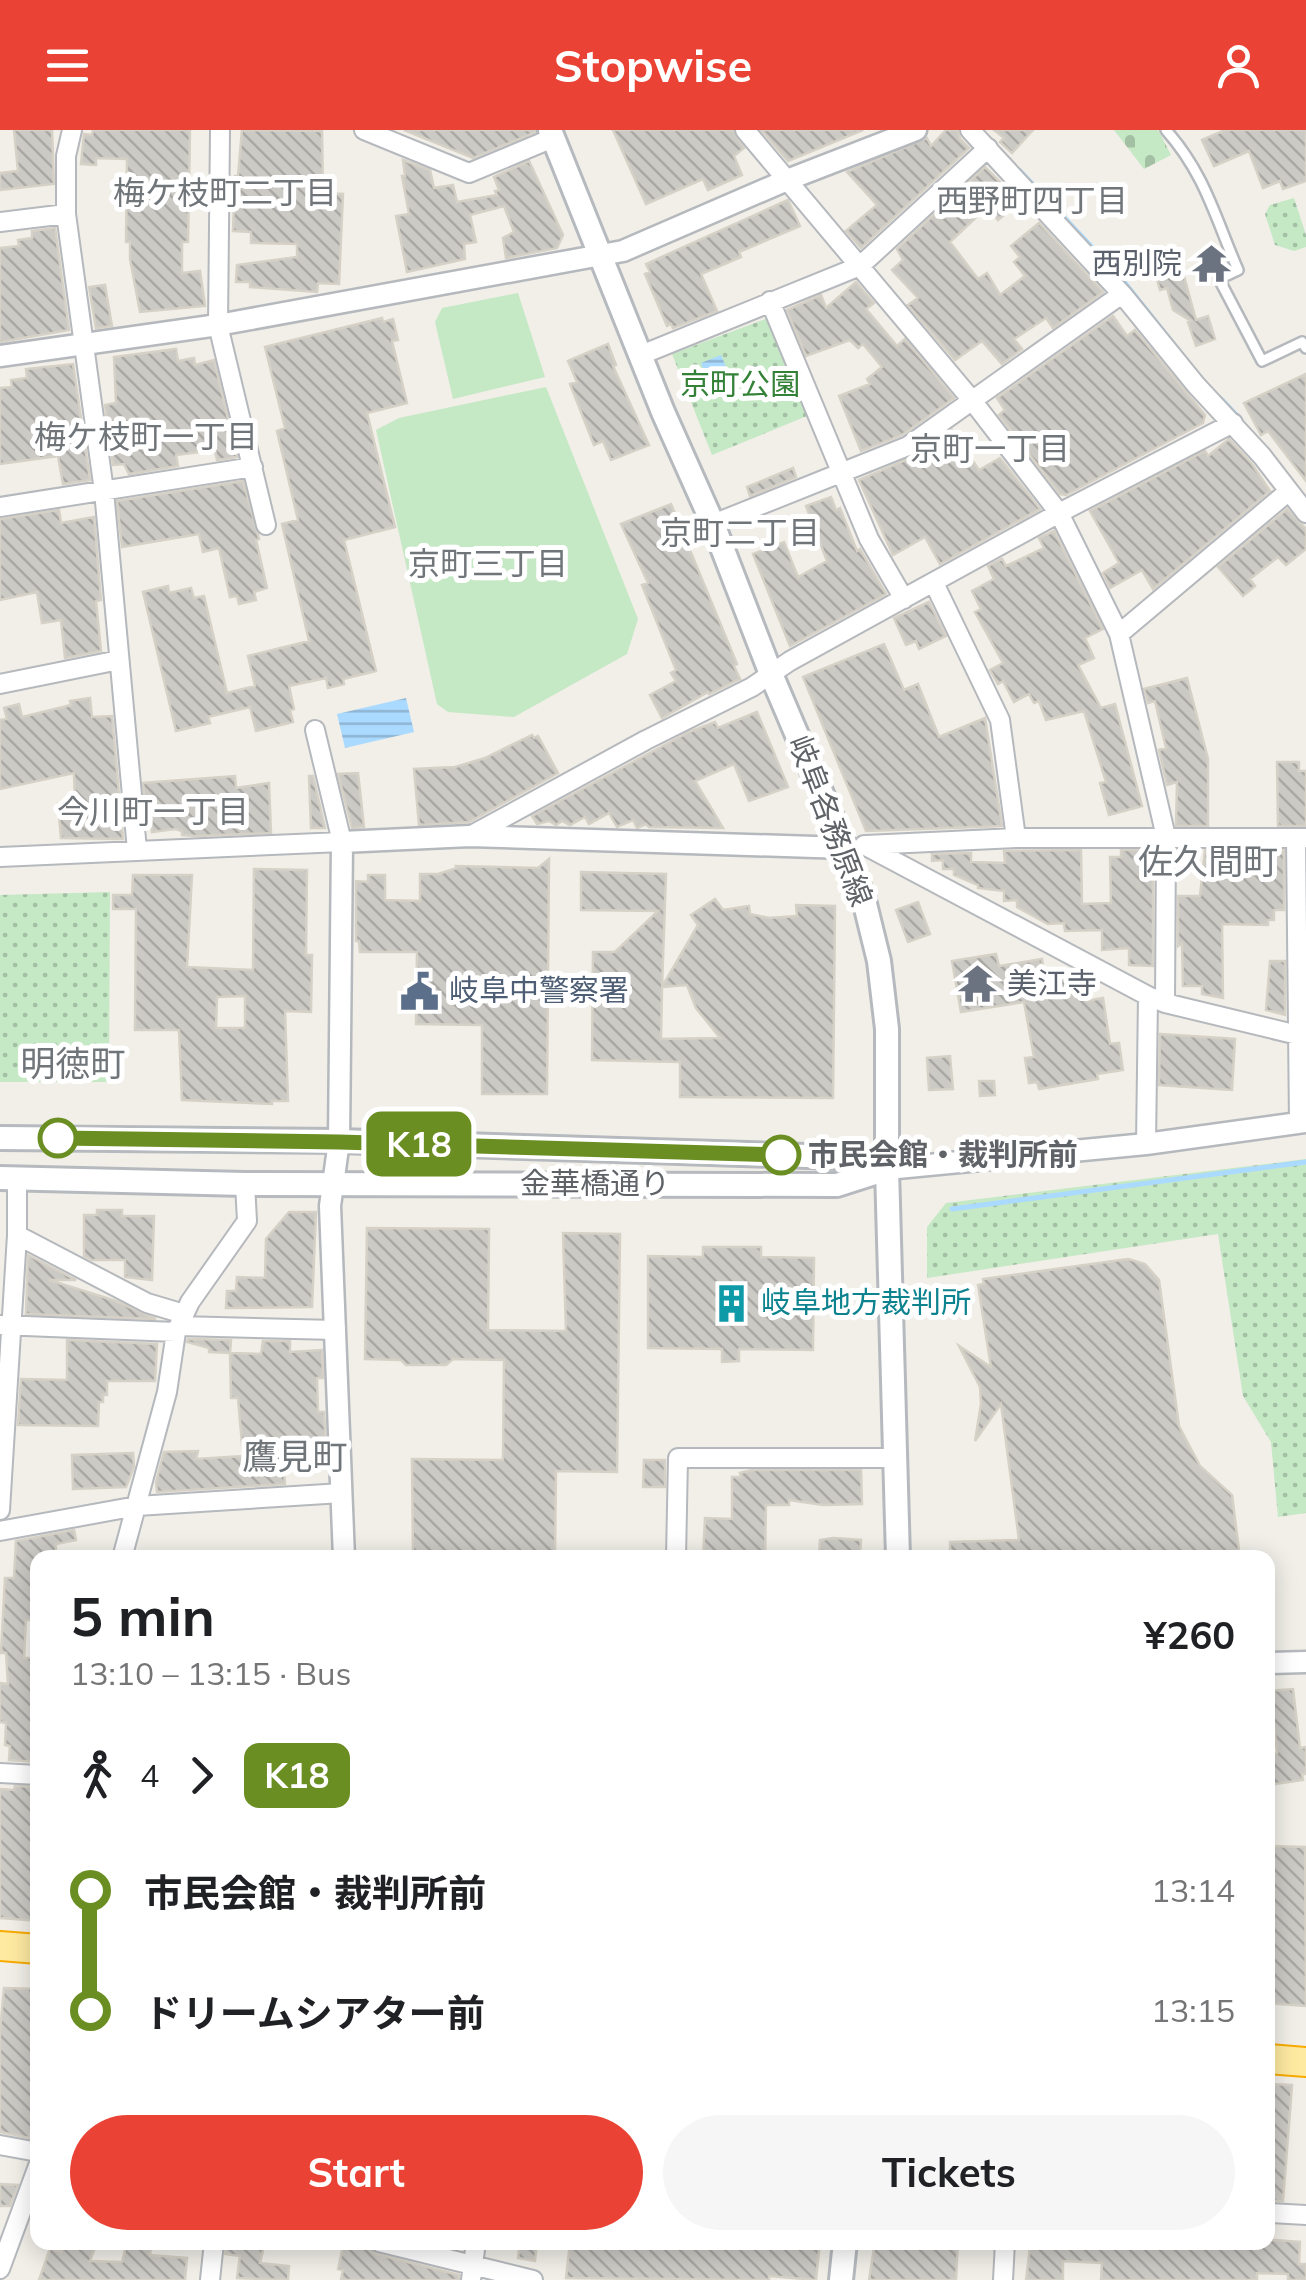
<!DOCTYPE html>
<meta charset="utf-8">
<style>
:root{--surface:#fff;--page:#f6f6f6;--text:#202124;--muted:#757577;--accent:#ea4335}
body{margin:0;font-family:Mulish,"Noto Sans JP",sans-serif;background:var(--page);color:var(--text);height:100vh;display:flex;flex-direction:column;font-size:38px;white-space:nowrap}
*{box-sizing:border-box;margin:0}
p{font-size:32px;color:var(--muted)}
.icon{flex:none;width:55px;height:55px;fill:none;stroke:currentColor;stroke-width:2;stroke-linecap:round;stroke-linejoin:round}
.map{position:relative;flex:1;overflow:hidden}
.sheet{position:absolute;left:30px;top:1420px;width:1245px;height:700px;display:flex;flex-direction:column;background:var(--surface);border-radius:20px;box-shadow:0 5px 25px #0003}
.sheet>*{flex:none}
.badge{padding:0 20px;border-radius:15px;font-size:35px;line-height:65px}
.map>.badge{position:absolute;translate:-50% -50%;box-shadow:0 0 0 5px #fff}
.legs{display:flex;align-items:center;gap:15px;height:110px;padding:0 40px;font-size:32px}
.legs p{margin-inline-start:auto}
.overview{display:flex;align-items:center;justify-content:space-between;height:170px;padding:0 40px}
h1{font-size:55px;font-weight:700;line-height:75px}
.primary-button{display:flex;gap:20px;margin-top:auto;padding:20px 40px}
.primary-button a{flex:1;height:115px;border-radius:60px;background:var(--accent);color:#fff;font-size:40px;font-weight:700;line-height:115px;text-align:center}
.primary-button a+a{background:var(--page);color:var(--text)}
ul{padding:0 40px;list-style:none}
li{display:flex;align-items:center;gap:35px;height:120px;font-size:38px}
li i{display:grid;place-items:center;width:15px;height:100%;margin:0 12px;background:currentColor}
li i::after{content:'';width:25px;height:25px;margin:-12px;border:8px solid;border-radius:50%;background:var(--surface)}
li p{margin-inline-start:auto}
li:first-child i{background:linear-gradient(#0000 50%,currentColor 0)}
li:last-child i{background:linear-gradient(currentColor 50%,#0000 0)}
header{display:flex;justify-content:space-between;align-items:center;height:130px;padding:0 40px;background:var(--accent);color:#fff;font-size:45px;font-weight:700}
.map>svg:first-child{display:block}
.cemetery{fill:url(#cemetery-stones)}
.park{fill:url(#park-dots)}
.garden{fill:#c5e8c5}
.water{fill:url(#water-rules)}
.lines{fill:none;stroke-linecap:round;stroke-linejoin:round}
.stream{stroke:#aadaff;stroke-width:5}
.building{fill:url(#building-back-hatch);stroke:#d6d1c6;stroke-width:2.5;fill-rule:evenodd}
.service-casing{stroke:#b5b8bc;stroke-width:14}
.minor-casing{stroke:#b5b8bc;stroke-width:22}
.tertiary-casing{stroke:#b5b8bc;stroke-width:25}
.secondary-casing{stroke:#b6babf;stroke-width:28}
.trunk-casing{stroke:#f9ab00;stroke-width:32}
.service{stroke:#fff;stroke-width:9}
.minor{stroke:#fff;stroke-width:18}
.tertiary{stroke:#fff;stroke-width:20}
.secondary{stroke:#fff;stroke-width:22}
.trunk{stroke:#feeaa1;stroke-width:28}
.line-1-casing{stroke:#fff;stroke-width:22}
.line-1{stroke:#6b8e23;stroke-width:15}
.stop-1-dot{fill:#fff;stroke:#6b8e23;stroke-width:5}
.labels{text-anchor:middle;stroke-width:10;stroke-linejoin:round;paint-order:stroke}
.worship-label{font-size:30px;fill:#5b616d;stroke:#fff;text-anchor:end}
.park-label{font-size:30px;fill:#348238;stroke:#fff}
.street-label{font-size:30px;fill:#5f6368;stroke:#fff}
.service-label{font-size:30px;fill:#4e5e75;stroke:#fff;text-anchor:start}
.stop-label{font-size:30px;font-weight:bold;fill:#5f6368;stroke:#fff;text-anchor:start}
.culture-label{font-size:30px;fill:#0d838f;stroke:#fff;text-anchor:start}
.neighbourhood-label{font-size:32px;fill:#70757a;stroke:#fff}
.quarter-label{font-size:35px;fill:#70757a;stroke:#fff}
</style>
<header><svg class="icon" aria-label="menu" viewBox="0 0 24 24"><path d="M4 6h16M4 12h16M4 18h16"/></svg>Stopwise<svg class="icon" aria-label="person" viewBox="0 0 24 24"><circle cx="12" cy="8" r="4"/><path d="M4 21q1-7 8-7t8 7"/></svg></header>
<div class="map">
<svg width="1306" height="2150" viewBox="0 0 1306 2150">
<defs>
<pattern id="cemetery-stones" width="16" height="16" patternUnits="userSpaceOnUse" patternTransform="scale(2.5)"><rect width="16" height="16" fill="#c5e8c5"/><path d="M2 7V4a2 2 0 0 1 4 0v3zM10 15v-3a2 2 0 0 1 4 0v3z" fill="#a3c0a4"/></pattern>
<pattern id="park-dots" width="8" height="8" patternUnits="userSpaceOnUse" patternTransform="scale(2.5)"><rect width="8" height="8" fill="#c5e8c5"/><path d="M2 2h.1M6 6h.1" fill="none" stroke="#a3c0a4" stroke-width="1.8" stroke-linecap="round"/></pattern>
<pattern id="water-rules" width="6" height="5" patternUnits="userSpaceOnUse" patternTransform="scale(2.5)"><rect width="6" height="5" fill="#aadaff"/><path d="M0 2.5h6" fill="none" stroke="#8eb4d2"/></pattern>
<pattern id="building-back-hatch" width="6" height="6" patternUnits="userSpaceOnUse" patternTransform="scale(2.5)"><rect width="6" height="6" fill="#cccac5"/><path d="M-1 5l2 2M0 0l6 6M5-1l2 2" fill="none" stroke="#a9a8a4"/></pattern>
</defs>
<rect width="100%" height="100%" fill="#f1efe8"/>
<path class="cemetery" d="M1114,0H1158L1171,25L1144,39Z"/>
<path class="park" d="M1294,68L1306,105V117L1294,121L1275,115L1265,84L1270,75Z
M768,188L807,286L712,325L672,224Z
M110,762L109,952H0V765Z
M1306,1029V1383L1278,1387L1271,1312L1243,1266L1218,1104L927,1148V1097L946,1073Z"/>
<path class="garden" d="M518,163L545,247L453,269L435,192L442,178Z
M546,257L638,489L627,524L514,587L448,582L437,574L376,300L399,288Z"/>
<path class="water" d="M721,225L727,239L722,243L725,252L710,258L701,233Z
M406,568L414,602L345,618L337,584Z"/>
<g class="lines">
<path class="stream" d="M1020,41L1121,148L1187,231
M1221,269L1241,290
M952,1079L1306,1032"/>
</g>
<path class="building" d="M14,0H52L54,54L0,60V43L18,41Z
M93,0H190L188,112H182V143L200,141L205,176L140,182L130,129V112H126L127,29L96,28V35L81,34L84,4L92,5Z
M242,0L322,1L323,63L343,64L339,154L318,153L317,162L250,157V152H236L237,135L297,127V114L251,113V102L233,101L235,46H238Z
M404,0H535L536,2L473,28Z
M613,0H733L744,18L734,26L742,45L708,60L703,49L646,74Z
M761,0H863L788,31Z
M946,0H958L960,9L969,18L861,118L846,101L877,75L847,42L927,8L931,16Z
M994,0H1033L1012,23L1000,12L1004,8Z
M1225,0H1306V51L1283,59L1280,51L1263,58L1249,21L1214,36L1202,10Z
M403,30L430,40L434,58L453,55L457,72L497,65L495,61L499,60L494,47L529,31L563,105L557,118L506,128L503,108L514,102L504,76L470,85L476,112L464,114L465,129L407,142L396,86L409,84L402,46H405Z
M985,37L1020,72L998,90L987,77L950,112L978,149L987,143L1000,165L1025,146L1014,132L1020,127L1011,116L1039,93L1103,162L1053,198L1046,188L1014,209L1022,219L1002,234L982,211L955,230L908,175L918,168L892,140L903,130L897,119Z
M788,70L800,96L739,122L741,127L701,144L717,181L673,198L671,194L667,196L645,144L650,142L646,134Z
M55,98L69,200L0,212V118L19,116L18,110L32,108V101Z
M1178,124L1196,190L1208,186L1215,209L1196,216L1188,192L1191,191L1173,180L1167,158L1160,160L1152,132Z
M856,152L874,173L866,179L897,216L905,209L954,268L902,305L861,321L839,266L870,254L867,249L882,237L863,214L858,218L850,210L806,226L787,180L821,165L826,178Z
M105,155L112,196L96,198L89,157Z
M1113,186L1127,206L1135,200L1205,285L1203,293L1066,365L1060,364L999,285L1005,280L997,268Z
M382,188L383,192L393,189L398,210L392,211L407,273L367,283L395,397L344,410L376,541L343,549L344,554L328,558L326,548L289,556L294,579L290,580L293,592L256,601L250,577L208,587L210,593L176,601L143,462L168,456L169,463L191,458L194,468L204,466L227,563L255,556L248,526L309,511L282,394L298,390L277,301L285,298L265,217Z
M608,214L616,235L613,236L649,315L611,330L603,311L594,315L570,254L577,252L568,231Z
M176,219L178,231L194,228L195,235L214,230L237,327L217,330L215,320L176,325L178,336L129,344L124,334L113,335L105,275L116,273L114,227Z
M73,234L90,350L63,354L58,326L0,334V258L12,257L11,250L27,248L26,239Z
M1306,244V351L1268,301L1261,305L1244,273Z
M952,300L979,340L1000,328L1040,379L940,434L925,407L893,425L859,350L913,327Z
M1229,309L1252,334L1270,361L1153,459L1142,440L1110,458L1103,443L1119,433L1090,381L1205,321L1208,326Z
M793,338L796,347L750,366L747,357Z
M243,351L258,405L259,409L256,410L267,458L254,462L256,470L239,474L237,466L230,467L219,418L203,422L199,404L122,417L117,371Z
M831,367L836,380L840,378L857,421L860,419L886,464L790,516L753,424L784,412L798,447L827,431L806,376Z
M671,374L737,534L734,536L740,549L709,564L708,562L662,588L650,565L676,551L671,543L676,540L642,455L648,453L621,394Z
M1287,379L1306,399V419L1286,435L1278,427L1250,449L1255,456L1243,466L1218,437Z
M59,380L61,393L94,387L101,470L96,471L101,521L65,528L61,490L42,493L37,462L0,470V389Z
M1054,401L1103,499L1085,508L1094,528L1078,535L1101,578L1115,574L1142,676L1109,685L1100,653L1106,652L1084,581L1046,590L1039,571L1034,573L1029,564L1014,572L1003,551L998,554L990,540L1003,533L975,482L981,479L972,461L994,449L988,436L1002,429L1006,436L1044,418L1039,408Z
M929,472L946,506L919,519L916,511L906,515L894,488Z
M884,514L904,560L918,554L939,607L985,588L1002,696L866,701L803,547Z
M1187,548L1208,629V696H1176L1177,652L1167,655L1159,620L1166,618L1155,571L1148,573L1144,559Z
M90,568L92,587L112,586L123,709L61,708L58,674L75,673L74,643L0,659V590L7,589L4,578L19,574L22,587L71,575L70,571Z
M757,582L788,657L749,671L734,634L695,651L723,698L649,697L646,694L637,698L633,690L617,697L609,683L589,694L585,687L570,695L562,691L556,695L549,691L537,694L532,686L689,602L715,592L718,598Z
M532,605L534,608L538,606L558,643L469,692L419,695L414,639L455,637L485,628Z
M1277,632H1299V641H1306V696H1278Z
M358,643L364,697L352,698L338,644Z
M235,646L236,658L269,653L271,703L197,706L182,705V701L175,699L152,702L150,677L146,682L143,653Z
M309,646H313L325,698H311Z
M1081,720L1082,774L1111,773L1110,727H1121V720H1153V836L1129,835V818L1102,820V800L1065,801L1064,793L1048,794L1017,777V770L1004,771V761L978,758V755L954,745V739H943V730L932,731V724L971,723V732L1005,733L1004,721Z
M1205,720H1284V780H1274V790H1268V795L1222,794L1223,868L1202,864V856H1183L1182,813L1178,816V766H1200Z
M549,729L547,964H482V895L416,894L417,822H360L359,811H356V751L368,752V745H385V770L420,771V744H438L457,738L456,736L538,738Z
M254,739L307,740L306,825H312L311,882L285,881L288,971H272V974L182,970L179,900H135L136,779H113V765H132L133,745H192L187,837L253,840ZM245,866V898H216L217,867Z
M581,742L666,744L662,857L698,795L691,785L715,769L723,780L749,776L750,784L769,788L797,786L796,775L835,776L833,968L680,967V932L592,930L593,822H615L658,781L581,780ZM687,855L696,878L720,908L661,909L662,857Z
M918,772L930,804L908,812L896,780Z
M996,824L999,836L1042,829L1045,849L1065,845L1067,854L1082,852L1086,871L1103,868L1110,914L1119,913L1123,940L1097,944L1098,949L1039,959L1037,952L1029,953L1025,928L1034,927L1024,872L961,882L952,831Z
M1270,831H1285V885L1266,880Z
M1160,904L1235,909L1232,960L1159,955Z
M950,926L953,959L929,960L927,928Z
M979,951H994L995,965L980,966Z
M97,1080H122V1086H154L152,1150L125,1147V1130H92L84,1126V1085H97Z
M289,1082H316L312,1177L226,1178L227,1161H236L237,1147L265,1148L266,1109Z
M367,1098L489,1099L488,1200L566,1201L563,1103L620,1104L617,1342L556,1341L555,1423L472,1422V1428H413L412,1329L503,1330L504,1230L453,1229L446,1235H406L401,1230L365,1229Z
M703,1117H761V1127L814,1128L813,1220L739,1219V1231L722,1232V1219L648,1218V1126L703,1127Z
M28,1125L76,1150H49L116,1171L156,1189L26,1184Z
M1128,1129L1145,1134L1159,1150L1179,1296L1200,1336L1232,1365L1240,1428L950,1426V1412L1019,1410L1001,1274L975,1311L981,1274L980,1257L959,1216L991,1237L978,1155L984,1154L983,1149Z
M188,1209L231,1210L230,1223L209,1222V1218L187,1212Z
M67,1210L157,1214L155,1251H107V1265H103V1272H99L98,1296L18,1295L21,1249L67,1250Z
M263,1211H290V1222L322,1220L323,1248H317L318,1282H324L327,1339L284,1340L285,1354L157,1362L156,1352L164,1322L198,1321L196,1329L243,1326L238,1268H231L230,1223L261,1224Z
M133,1323L134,1337L126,1357L73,1359L72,1325Z
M644,1330H665V1357H643Z
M752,1340H861L862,1374L823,1375L789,1370V1375H766L765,1428H703L705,1388L732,1389V1347H741L740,1343Z
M74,1400L76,1410L56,1414V1428H38L35,1490H26L24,1528H38V1632L9,1630L10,1616L5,1615L6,1593L0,1592V1553L8,1554L6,1523H1L5,1448H14L16,1411Z
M833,1408L861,1410L860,1428H819L820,1410Z
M1293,1559L1300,1618L1306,1617V1644H1302L1303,1650L1268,1655V1624L1277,1623L1274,1594L1268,1593V1561Z
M15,1656L37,1657L38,1791L0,1788V1659L14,1660Z
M1268,1716L1305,1717L1306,1876L1268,1873Z
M4,1858L38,1859V1991L37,2004H30V2008L0,2002V1902Z
M1268,1954L1292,1955L1283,2071H1268Z
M0,2054L18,2055L10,2076H0Z
M1275,2110L1300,2112L1299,2134H1306V2150H1288V2144L1257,2143V2150H1101L1102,2133L1063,2131V2150H1026L1030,2117L1044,2119L1045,2112Z
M65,2112H97L90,2131L122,2132L127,2112H152L150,2125L187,2128L185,2150H39L50,2118L61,2122Z
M226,2112H265L260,2133L289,2136L288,2150L237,2148L240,2126L225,2124Z
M344,2112L368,2117L376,2124L459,2145V2150H341L343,2140L338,2139Z
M520,2112H537L535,2131L518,2128Z
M570,2112H681L723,2117L724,2112H820L816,2150L769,2146V2150L566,2148Z
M875,2112H958L956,2150H869Z"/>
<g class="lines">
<defs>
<path id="service" d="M1166,0C1205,44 1215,87 1238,140L1219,149L1262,231L1302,212L1306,218"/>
<path id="minor" d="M72,0L66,26V84L104,361L137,720
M220,0L218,195L266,395
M364,0L469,43L553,8
M745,0L971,269L1059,383L1119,504L1166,707L1165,873
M970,0L1122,164L1196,255L1262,326L1306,383
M0,92L66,84
M770,171L869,409L904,469
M641,225L860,136L988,18
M0,377L253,337
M713,394L908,316L1122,164
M934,453L1000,590L1016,708
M1119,504L1289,361
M0,554L119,530
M470,706L646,610L752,557L790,531L1059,383L1233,293
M1296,708L1299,993
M864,715L1148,866L1165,873L1306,907
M866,715L1016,708H1306
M0,727L342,712L315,600
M1146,1014L1148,866
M17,1105L147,1173L184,1184
M0,1195L176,1202
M179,1196L336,1200
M0,1380L17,1105V1047
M0,1401L137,1376L342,1363
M122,1428L167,1262L176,1202L190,1172L247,1091L245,1054
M676,1428L678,1328H893
M0,1643L38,1645
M0,2015L38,2022
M1268,2083L1306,2085
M379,2112L533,2150
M0,2139L38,2036
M210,2150L214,2112
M471,2150L476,2112
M1003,2150L1005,2112"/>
<path id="tertiary" d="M0,226L218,195L623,121L787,50L916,0
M887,1039L1146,1014L1306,992
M344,1428L330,1076L339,1011L342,712L470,706L845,718
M1268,1533L1306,1532"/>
<path id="secondary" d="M550,0L663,282L713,394L771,544L845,718L864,770L879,831L887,899V1039L898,1428
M0,1008L339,1011L838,1027L885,1038
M0,1048L245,1054L837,1055L887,1039
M841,2150L845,2112"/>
<path id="trunk" d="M0,1816L38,1819
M1268,1929L1306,1932"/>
</defs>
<use href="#service" class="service-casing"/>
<use href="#minor" class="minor-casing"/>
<use href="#tertiary" class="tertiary-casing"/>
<use href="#secondary" class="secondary-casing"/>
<use href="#trunk" class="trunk-casing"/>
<use href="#service" class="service"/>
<use href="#minor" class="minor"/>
<use href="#tertiary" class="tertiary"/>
<use href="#secondary" class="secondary"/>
<use href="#trunk" class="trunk"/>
</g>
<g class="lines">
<defs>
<path id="line-1" d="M58,1008L339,1012L781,1025"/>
</defs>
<use href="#line-1" class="line-1-casing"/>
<use href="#line-1" class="line-1"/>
</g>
<defs>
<symbol id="temple-bare" viewBox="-9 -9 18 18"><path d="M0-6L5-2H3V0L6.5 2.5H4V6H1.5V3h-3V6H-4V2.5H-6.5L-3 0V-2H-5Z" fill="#6b7280" stroke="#fff" stroke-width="2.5" paint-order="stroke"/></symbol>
<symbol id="civic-bare" viewBox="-9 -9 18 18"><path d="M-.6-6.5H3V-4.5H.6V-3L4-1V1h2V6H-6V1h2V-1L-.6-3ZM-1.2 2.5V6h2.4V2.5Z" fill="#5c6f8a" stroke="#fff" stroke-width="2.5" paint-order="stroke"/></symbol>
<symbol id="building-bare" viewBox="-9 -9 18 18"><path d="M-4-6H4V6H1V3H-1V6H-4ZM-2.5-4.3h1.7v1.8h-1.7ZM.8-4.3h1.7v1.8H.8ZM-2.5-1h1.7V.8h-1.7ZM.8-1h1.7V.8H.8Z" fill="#0f9aa8" stroke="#fff" stroke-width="2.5" paint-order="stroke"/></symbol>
</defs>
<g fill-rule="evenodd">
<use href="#temple-bare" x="1184" y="106" width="55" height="55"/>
<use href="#temple-bare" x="950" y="826" width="55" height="55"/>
<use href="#civic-bare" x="392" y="834" width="55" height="55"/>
<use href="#building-bare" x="704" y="1146" width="55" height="55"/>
</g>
<g class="stop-1-dot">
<circle cx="58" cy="1008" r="18"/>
<circle cx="781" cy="1025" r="18"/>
</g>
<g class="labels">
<g class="worship-label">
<text x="1182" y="144">西別院</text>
<text x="1007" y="864" text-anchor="start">美江寺</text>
</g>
<g class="park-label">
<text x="740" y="265">京町公園</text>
</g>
<g class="street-label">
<text transform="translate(830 691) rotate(69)" y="10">岐阜各務原線</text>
<text x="595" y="1064">金華橋通り</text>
</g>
<g class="service-label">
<text x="449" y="871">岐阜中警察署</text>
</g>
<g class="stop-label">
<text x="808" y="1035">市民会館・裁判所前</text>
</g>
<g class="culture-label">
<text x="761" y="1183">岐阜地方裁判所</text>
</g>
<g class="neighbourhood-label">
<text x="225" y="74">梅ケ枝町二丁目</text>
<text x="1032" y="82">西野町四丁目</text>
<text x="146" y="318">梅ケ枝町一丁目</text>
<text x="990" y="330">京町一丁目</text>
<text x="740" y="414">京町二丁目</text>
<text x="488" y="445">京町三丁目</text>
<text x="153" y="693">今川町一丁目</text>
</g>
<g class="quarter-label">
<text x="1208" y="744">佐久間町</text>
<text x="73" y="946">明徳町</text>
<text x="295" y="1339">鷹見町</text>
</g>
</g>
</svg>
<b class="badge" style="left:419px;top:1014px;background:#6b8e23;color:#fff">K18</b>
<section class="sheet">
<div class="overview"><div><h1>5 min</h1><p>13:10 – 13:15 · Bus</p></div><b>¥260</b></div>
<div class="legs"><svg class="icon" aria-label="walk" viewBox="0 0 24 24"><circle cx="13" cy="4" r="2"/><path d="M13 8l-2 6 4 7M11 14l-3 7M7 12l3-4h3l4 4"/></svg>4<svg class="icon" aria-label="forward" viewBox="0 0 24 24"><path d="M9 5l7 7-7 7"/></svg><b class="badge" style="background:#6b8e23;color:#fff">K18</b></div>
<ul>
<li><i style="color:#6b8e23"></i><b>市民会館・裁判所前</b><p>13:14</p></li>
<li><i style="color:#6b8e23"></i><b>ドリームシアター前</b><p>13:15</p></li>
</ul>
<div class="primary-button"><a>Start</a><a>Tickets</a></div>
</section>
</div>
